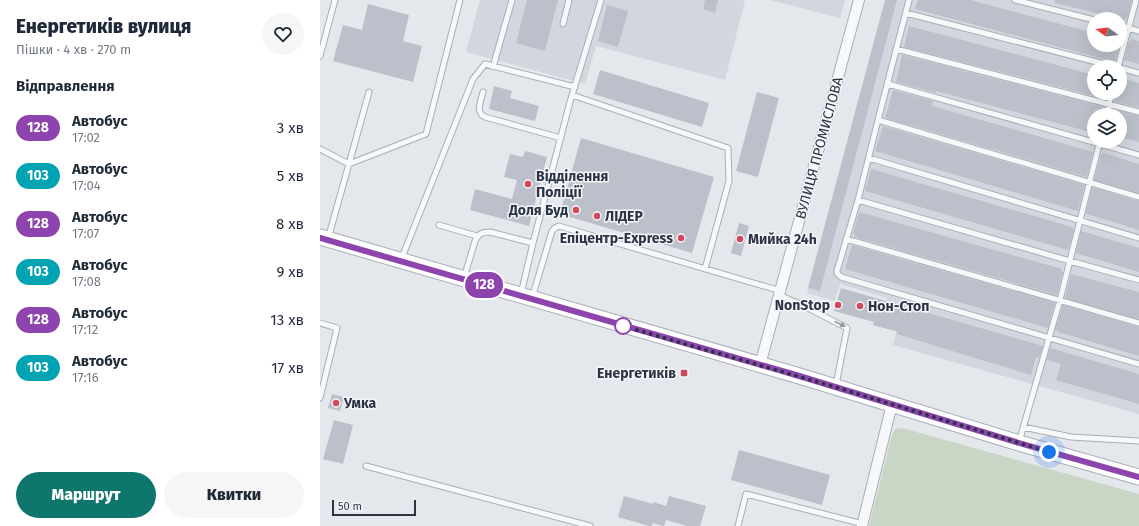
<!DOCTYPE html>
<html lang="uk">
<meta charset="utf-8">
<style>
:root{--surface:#fff;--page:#f6f6f7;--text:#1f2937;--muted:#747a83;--accent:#0f766e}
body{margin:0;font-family:"Fira Sans",sans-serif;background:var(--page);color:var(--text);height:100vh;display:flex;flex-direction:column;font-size:15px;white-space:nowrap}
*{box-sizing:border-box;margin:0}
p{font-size:13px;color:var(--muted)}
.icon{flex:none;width:22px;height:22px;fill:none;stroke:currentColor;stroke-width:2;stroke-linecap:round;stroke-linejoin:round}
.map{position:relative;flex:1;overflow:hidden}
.panel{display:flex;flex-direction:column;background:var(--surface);width:320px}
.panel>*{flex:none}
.badge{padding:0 8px;border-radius:13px;font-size:14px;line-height:26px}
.needle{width:26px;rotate:285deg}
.controls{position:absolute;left:767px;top:12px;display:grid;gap:8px}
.controls a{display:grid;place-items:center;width:40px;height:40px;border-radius:50%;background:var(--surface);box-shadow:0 4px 16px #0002;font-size:20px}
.scale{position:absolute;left:12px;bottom:10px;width:84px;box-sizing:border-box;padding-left:4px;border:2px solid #2b3445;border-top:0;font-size:11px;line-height:14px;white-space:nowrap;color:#2b3445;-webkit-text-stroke:3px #f4f6f9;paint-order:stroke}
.you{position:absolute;width:20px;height:20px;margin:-10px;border:3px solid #fff;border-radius:50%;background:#1a73e8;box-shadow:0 0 0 6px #1a73e833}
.map>.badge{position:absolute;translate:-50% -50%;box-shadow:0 0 0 2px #fff}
h2{padding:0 16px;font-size:15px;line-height:36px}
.round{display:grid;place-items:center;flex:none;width:42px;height:42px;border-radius:21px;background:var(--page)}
.overview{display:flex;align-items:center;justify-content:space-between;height:68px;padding:0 16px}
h1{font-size:19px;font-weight:800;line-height:30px}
.action{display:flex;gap:8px;margin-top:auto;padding:8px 16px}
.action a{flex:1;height:46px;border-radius:24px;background:var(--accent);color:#fff;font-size:16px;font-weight:800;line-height:46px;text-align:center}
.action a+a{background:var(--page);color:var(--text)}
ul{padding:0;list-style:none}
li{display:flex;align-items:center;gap:12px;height:48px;padding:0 16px}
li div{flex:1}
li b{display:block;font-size:15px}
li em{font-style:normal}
li .badge{min-width:44px;font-weight:700;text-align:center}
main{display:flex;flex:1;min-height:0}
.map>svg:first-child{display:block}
.built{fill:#d2d6de;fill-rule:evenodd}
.green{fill:#c9d6c5}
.building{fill:#bbc0ca}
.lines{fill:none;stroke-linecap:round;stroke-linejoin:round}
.lane-casing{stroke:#a9aeb7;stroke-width:7}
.street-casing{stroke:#a9aeb7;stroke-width:12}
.secondary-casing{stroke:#a9aeb7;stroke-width:17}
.lane{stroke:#f7f8fa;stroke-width:5}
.street{stroke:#f7f8fa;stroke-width:10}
.secondary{stroke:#fff;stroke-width:15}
.oneway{fill:#9196a0}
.line-casing{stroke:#fff;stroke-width:9}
.line{stroke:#8e44ad;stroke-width:6}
.walk{stroke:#2b3445;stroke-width:4;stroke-dasharray:0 7.2}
.poi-dot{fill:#d1495b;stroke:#f4f6f9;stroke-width:1.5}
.stop-dot{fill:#fff;stroke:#8e44ad;stroke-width:2}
.labels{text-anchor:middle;stroke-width:3;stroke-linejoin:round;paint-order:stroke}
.street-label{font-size:14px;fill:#2b3445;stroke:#f4f6f9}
.poi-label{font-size:14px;font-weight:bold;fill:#2b3445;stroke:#f4f6f9;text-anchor:start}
</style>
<main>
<section class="panel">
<div class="overview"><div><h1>Енергетиків вулиця</h1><p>Пішки · 4 хв · 270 m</p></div><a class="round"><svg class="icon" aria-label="heart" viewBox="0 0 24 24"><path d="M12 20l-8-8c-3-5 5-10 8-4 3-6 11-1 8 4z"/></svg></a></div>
<h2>Відправлення</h2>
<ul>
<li><span class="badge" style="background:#8e44ad;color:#fff">128</span><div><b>Автобус</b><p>17:02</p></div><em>3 хв</em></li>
<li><span class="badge" style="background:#00a3b4;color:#fff">103</span><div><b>Автобус</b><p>17:04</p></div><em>5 хв</em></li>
<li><span class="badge" style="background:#8e44ad;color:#fff">128</span><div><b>Автобус</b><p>17:07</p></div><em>8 хв</em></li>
<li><span class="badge" style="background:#00a3b4;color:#fff">103</span><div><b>Автобус</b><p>17:08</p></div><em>9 хв</em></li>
<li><span class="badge" style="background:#8e44ad;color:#fff">128</span><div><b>Автобус</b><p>17:12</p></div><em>13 хв</em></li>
<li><span class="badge" style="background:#00a3b4;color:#fff">103</span><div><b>Автобус</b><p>17:16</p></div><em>17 хв</em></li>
</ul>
<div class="action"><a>Маршрут</a><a>Квитки</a></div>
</section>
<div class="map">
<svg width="819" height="526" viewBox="0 0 819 526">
<rect width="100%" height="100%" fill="#e4e7ec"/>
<path class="built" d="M160,0H425L405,80L276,46L265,84L146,52Z
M450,0H525L520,18Z
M566,0H819V414L573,345L580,317L563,312L567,298L520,284L515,301L487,293ZM774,19H800V45H774ZM774,67H800V93H774ZM774,115H800V141H774Z"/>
<path class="green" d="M582,428L819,494V526H549L572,435L575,429Z"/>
<path class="building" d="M207,0H238L225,51L196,43Z
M385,0H398L395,13L383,9Z
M565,0H577L500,291L488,288Z
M598,0H650L774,33V45H800L795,62L595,9Z
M735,0H812L807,19L805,18L804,21L800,19L735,3Z
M48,4L89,15L83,41L102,46L93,82L13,61L23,25L42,30Z
M287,5L308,11L298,47L278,41Z
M589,26L774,75V93H788L786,99L584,47Z
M811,39L819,41V64L804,60L809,42L810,43Z
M582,55L784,107L782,115H774V133L616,91V93L576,82Z
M280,70L389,103L382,127L273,94Z
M800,78L819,83V108L794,101L796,93H800Z
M174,86L192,91L190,98L219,106L215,121L169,109Z
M573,90L613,101L612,106L773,152L767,177L565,118Z
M437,92L459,98L438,177L416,171Z
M792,109L819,116V142L800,137V115H790Z
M563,126L765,185L758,211L555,151Z
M261,138L394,177L372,253L240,214Z
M205,151L227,157L209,226L150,210L155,189L192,199L197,180L184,177L190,154L203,157Z
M783,153L819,164V193L774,180L781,154L782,155Z
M551,169L752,227L751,228L754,229L748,250L545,191Z
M772,187L819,201V230L767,214L766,213Z
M539,212L742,269L741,271L743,272L737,295L534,237L535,234H533Z
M419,223L429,226L421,256L411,253Z
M761,231L819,248V272L756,253Z
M532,245L735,303L728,328L525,269Z
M751,274L819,292V319L745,298Z
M521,288L723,346L719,358L716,357L711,375L577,334L578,332L553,325L554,322L514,311Z
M743,305L819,327V356L738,332V331L735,330Z
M730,348L819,374V404L736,380L741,364L727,360Z
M12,394L24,397L20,411L8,408Z
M14,420L33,425L23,464L3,459Z
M419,450L510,475L502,505L411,480Z
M304,496L333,504V502L346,506L349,496L386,506L380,526H367L346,520L344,526L332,523V526H329L298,517Z"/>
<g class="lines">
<defs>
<path id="lane" d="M695,0L774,20
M586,13L796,67
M243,24L249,0
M800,26L819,31
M576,49L819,112
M0,56L15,0
M173,67L192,0
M798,67L816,0
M800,68L819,73
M568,84L819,155
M163,92C161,101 155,112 165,117L241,138
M252,95L408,148L409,181L385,269
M786,115L792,93
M558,120L589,0
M0,149L29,164L106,134L140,0
M549,158L819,238
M819,197L558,120L538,200L517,271V273L521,277L819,364
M538,200L750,261L819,280
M119,225L157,236
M8,239L49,92
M526,239L819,323
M81,260L153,79L165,64L255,87
M144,278L155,241C158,234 162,232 170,232L213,243
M201,294L213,243L250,102L281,0
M459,295L480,304L527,328L516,385
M212,298L232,231L235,228L239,226L461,291
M0,323L17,328L0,398
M703,427L751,437L819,441
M699,442L740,300L780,141
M46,466L270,526
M418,526L426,494L543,524"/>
<path id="street" d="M440,365L539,0
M542,526L572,404"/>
<path id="secondary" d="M0,237L476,375L699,443L819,477"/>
</defs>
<use href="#lane" class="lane-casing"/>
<use href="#street" class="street-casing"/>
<use href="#secondary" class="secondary-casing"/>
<use href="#lane" class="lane"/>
<use href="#street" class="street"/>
<use href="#secondary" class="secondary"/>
</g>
<defs><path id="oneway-solid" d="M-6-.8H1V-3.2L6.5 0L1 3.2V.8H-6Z"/></defs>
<use class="oneway" href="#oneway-solid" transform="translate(520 324) rotate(27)"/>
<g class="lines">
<defs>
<path id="line" d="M0,238L476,375L699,443L819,477"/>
</defs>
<use href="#line" class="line-casing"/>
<use href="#line" class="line"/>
<path class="walk" d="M303,326L515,387L729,452"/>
</g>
<g class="poi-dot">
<circle cx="208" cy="184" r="4"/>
<circle cx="256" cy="210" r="4"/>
<circle cx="277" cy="216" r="4"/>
<circle cx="361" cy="238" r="4"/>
<circle cx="420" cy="239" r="4"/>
<circle cx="518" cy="305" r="4"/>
<circle cx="540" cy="306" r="4"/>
<rect x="360" y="369" width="8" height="8" rx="2"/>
<circle cx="16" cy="403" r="4"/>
</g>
<circle class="stop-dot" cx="303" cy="326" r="8"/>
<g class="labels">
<g class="street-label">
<text transform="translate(499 148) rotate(-75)" y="5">ВУЛИЦЯ ПРОМИСЛОВА</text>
</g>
<g class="poi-label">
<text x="216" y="181">Відділення<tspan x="216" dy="16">Поліції</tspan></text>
<text x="248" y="215" text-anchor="end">Доля Буд</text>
<text x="285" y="221">ЛІДЕР</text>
<text x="353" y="243" text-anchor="end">Епіцентр-Express</text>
<text x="428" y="244">Мийка 24һ</text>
<text x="510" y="310" text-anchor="end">NonStop</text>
<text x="548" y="311">Нон-Стоп</text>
<text x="356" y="378" text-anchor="end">Енергетиків</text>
<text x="24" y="408">Умка</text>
</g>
</g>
</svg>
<div class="controls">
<a><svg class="needle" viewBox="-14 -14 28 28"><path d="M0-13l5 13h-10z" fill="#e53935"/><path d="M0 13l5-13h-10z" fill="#747a83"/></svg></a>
<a><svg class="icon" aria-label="locate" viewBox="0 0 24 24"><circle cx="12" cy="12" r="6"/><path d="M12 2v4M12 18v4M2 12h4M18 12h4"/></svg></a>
<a><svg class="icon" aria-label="layers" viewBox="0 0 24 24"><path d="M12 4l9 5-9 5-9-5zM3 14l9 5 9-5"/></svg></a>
</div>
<div class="scale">50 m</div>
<div class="you" style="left:729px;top:452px"></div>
<b class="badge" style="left:164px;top:285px;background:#8e44ad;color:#fff">128</b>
</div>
</main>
